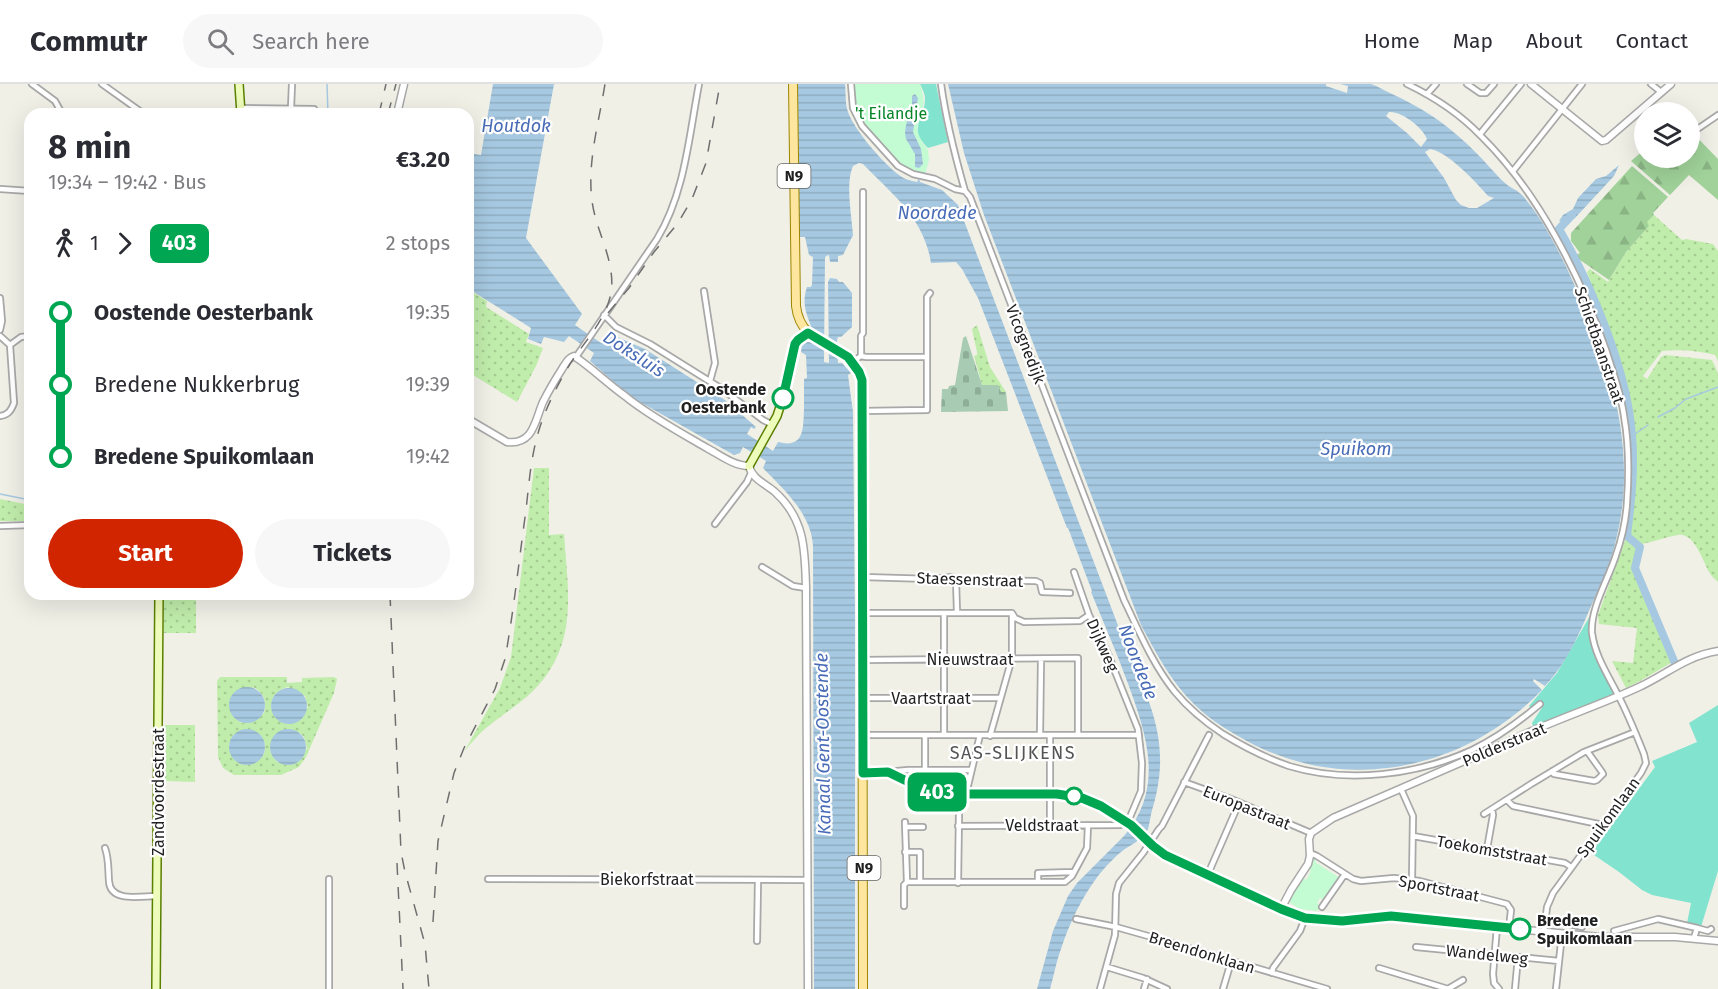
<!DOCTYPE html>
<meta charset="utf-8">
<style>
:root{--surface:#fff;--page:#f7f7f7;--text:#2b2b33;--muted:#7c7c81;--line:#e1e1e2;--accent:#d12500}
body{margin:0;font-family:"Fira Sans",sans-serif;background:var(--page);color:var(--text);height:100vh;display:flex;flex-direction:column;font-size:22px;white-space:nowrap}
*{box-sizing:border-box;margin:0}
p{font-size:20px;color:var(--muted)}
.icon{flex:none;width:33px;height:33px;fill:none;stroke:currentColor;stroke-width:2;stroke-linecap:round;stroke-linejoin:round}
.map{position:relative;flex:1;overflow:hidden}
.sheet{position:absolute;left:24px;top:24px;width:450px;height:492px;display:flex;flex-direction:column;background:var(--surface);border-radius:18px;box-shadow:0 6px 24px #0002}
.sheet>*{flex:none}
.badge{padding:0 12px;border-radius:9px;font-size:21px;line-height:39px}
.controls{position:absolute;left:1634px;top:18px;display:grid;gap:12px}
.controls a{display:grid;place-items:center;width:66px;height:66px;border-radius:50%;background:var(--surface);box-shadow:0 6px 24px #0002;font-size:30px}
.map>.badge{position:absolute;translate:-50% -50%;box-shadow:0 0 0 3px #fff}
.legs{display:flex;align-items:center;gap:9px;height:66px;padding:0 24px;font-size:20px}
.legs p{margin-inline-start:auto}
.overview{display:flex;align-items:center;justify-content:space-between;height:102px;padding:0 24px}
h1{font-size:33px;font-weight:700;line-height:45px}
.primary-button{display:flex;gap:12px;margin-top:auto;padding:12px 24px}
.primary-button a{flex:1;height:69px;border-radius:36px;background:var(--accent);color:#fff;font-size:24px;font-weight:700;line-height:69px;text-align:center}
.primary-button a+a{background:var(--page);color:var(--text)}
ul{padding:0 24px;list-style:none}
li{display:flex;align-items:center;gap:21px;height:72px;font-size:22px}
li i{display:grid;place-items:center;width:9px;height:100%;margin:0 8px;background:currentColor}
li i::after{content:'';width:15px;height:15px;margin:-8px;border:4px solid;border-radius:50%;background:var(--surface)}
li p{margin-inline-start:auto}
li:first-child i{background:linear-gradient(#0000 50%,currentColor 0)}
li:last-child i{background:linear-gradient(currentColor 50%,#0000 0)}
header{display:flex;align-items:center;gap:36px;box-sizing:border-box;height:84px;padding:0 30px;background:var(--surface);border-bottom:2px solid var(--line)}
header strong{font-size:28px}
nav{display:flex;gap:33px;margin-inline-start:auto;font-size:21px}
.search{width:420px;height:54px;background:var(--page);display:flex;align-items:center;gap:15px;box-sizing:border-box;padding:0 21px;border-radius:33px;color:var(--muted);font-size:22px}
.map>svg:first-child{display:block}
.grass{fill:url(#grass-dots);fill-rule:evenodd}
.forest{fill:url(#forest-firs)}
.cemetery{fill:url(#cemetery-stones)}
.park{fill:#c3fcd2}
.pitch{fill:#82e3cf}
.water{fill:url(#water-rules);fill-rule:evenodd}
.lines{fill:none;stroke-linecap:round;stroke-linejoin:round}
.stream{stroke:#a6c9e1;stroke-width:1.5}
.river{stroke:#a6c9e1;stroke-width:8}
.minor-casing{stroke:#a8a8a8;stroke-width:8}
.tertiary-casing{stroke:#a8a8a8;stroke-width:9}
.secondary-casing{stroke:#5b7f00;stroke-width:10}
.primary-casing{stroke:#9d8500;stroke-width:10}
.minor{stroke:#fff;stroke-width:4.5}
.tertiary{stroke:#fff;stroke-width:6}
.secondary{stroke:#edfcba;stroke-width:7}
.primary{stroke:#ffe69e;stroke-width:8}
.rail{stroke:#6f6f6f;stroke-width:1.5;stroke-dasharray:12 12;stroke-linecap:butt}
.line-1-casing{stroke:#fff;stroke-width:14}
.line-1{stroke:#00a651;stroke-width:9}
.stop-1-dot{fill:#fff;stroke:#00a651;stroke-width:3}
.labels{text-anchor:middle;stroke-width:4.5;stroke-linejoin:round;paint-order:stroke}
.shield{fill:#fff;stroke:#646464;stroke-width:1.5}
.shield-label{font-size:15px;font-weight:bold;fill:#212121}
.park-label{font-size:16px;fill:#078628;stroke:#fff}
.street-label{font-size:16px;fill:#212121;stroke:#fff}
.stop-label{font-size:16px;font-weight:bold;fill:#212121;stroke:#fff;text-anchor:end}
.water-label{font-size:18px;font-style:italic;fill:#476bb6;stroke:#fff}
.neighbourhood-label{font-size:18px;letter-spacing:1.5px;fill:#545454;stroke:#fff}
</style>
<header>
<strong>Commutr</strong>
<div class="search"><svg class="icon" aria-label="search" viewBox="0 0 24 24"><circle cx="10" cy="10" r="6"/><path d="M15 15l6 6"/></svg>Search here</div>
<nav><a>Home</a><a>Map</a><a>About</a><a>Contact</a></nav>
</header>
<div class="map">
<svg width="1718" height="905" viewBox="0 0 1718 905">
<defs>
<pattern id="grass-dots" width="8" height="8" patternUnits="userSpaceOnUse" patternTransform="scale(1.5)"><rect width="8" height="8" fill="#c0edab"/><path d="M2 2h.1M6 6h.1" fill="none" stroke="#a5cb93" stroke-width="1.8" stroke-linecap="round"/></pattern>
<pattern id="forest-firs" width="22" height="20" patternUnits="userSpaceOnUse" patternTransform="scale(1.5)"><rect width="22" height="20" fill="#a0d29a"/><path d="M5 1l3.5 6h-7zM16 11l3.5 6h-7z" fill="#8ab484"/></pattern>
<pattern id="cemetery-stones" width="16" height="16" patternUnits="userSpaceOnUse" patternTransform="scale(1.5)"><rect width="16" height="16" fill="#a7cbb3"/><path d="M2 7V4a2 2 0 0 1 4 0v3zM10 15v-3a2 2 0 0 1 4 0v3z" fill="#8fae9a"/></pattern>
<pattern id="water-rules" width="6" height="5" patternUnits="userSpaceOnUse" patternTransform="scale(1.5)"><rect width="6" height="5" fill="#a6c9e1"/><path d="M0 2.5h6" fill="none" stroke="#8facc1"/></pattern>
</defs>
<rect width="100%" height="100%" fill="#f1f0e7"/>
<path class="grass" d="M1654,131L1682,156L1686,155L1713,160L1718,167V277L1715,271C1701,267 1677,265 1662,267L1643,292L1647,295L1661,273L1666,271L1712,276L1718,289V498C1715,495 1711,492 1709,488C1703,477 1694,448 1678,451C1665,453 1654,458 1642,460L1629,450L1635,397L1634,351L1631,321L1624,295L1587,188L1590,185L1608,198L1626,168L1649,142L1646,139Z
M471,207L487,217L486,223L529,250L526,258L543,264L536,282L517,318L473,291L468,298V211Z
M977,241L990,283L1006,308H1001L982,301L974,272L977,271V268L972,245Z
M534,384H549V451L564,450C568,509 579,560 533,607C520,620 504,629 490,641C480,648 472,658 464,668L500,604L511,573Z
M0,415L30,421V437H0Z
M1626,454L1640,463L1634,484L1674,577L1640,597L1626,604L1612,577L1633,579L1637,544L1599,540L1598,531Z
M196,511V549H164V512Z
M220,593H287V599L302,598V594L334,593L337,595L334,609L306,673L299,683L281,691H234L223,684L218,673L217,597ZM253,603C264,609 267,617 264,629L242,639L232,631ZM288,603L305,612L308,624L271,626C271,614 276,606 288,603ZM299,648L304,653L307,665L277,678L270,667ZM234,650L265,659L264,671L229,661Z
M165,641H195V698L165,697Z"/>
<path class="forest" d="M1689,45L1718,75V116L1689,91L1670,111L1631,77L1644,66V74H1689Z
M1632,82L1668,113L1653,129L1654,131L1647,138L1649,142L1626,168L1609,196L1580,176L1576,171L1580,169L1571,157V149Z"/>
<path class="cemetery" d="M966,252L982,301H998L1001,308H1006L1008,327L941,328L942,305H948L949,302L955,301L963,254Z"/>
<path class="park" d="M853,0H920C926,16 924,29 917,44L922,58L928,66L929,76L925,91C917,89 910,88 903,83C889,75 860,39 855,24C853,17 853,8 853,0Z
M1313,774H1317L1315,778L1340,794L1324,816L1320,814L1317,819L1321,822L1317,827L1299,825L1288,817L1302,793L1306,796L1311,787L1309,785Z"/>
<path class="pitch" d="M920,0H936L948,58L928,64C907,43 925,37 925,14C925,10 922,4 920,0Z
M1591,530C1587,570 1597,576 1615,609L1533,643L1532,639L1543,622L1533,628L1529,622L1557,589Z
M1718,621V787L1701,843L1687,839L1691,819L1652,811L1642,806L1619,788L1591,769L1655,683L1652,677L1697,658L1689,639Z"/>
<path class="water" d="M493,0H554L526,154L582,230L575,241L601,259L608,249L645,265L725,316L756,343L754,345L751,343L747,350L773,367L778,358C805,365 803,344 804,325C804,315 804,305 804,295L807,294L806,271L801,268L802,260L807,258H814C813,236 799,227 807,203H811L812,200L813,173L809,171L805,153H799L797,0H845C846,9 845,20 848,28C855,47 883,79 899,91C904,95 911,97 917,98L919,94L920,98L942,106L958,121L1122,552C1147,614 1173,654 1153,723C1151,728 1149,743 1148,745C1144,753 1135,759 1128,763C1117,770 1106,782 1098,792C1082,813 1069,840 1061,865C1056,878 1054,892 1050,905H1037L1053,847L1068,812L1077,799L1124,752C1165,704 1147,651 1127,597C1116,567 1103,537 1091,508L1092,507L1068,444H1067L978,214L962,185L956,178L931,179C924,134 893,111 863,80L859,79L853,82C845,100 852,132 853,152L852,153L843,171L838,172V178H830L829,171L826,172L825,174L824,273V278L829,279L828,198L830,194L837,195L839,198H843L852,209V243L841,253H838L837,256L838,279H842L851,289L848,291L853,328L855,532V905H814L813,462C811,429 784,406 763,384L766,377L743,363L740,369L734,371L631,313L590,277L594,269L569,252L564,258L544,253L541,260L528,255L531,244L472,207L468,211V69L481,71Z
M948,0H1326V2L1347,9L1348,2L1340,0C1349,0 1362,0 1371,0C1378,2 1385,7 1392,10C1436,30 1463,53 1495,89C1498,92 1501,96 1505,99C1510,104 1518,106 1523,112C1545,138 1561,171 1575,202C1612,281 1638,369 1616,456C1611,478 1602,499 1592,520C1580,548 1567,579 1545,602L1534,595L1533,597L1542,606C1462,689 1338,712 1238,652C1222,643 1207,633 1194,620C1171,598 1156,569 1141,541L984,131L964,69ZM1389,28C1402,27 1423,44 1427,55L1421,63L1407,49L1386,32ZM1430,65C1447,67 1476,98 1488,112L1494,114L1477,124H1469L1461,121L1456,116L1444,94L1425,68Z
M915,10L918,14L913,48L921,65L923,80L919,84L915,83V70L906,55L905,49L906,41L912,21V12Z
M1619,81L1614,92L1575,134L1566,139L1559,137L1563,131L1573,125L1578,114L1596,95L1606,92Z
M229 621a18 18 0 1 1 36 0a18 18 0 1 1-36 0Z
M271 622a18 18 0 1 1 36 0a18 18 0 1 1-36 0Z
M229 663a18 18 0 1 1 36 0a18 18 0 1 1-36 0Z
M270 663a18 18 0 1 1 36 0a18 18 0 1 1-36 0Z"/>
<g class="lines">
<path class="stream" d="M327,0L328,30
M1658,333L1675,324L1686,315L1718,303
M1632,352L1648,341
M0,410L30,416"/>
<path class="river" d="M1572,131L1559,145C1592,202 1627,286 1632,351C1635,385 1631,418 1627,452L1640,463L1635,484L1674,577"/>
<defs>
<path id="minor" d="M32,0L55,17L60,26
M102,0L144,30
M851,0L853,24L862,42L898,82L913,90L935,95L955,105L965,107
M941,0C946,37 955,72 965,107L970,113L1124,516C1139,547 1153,581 1175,608C1189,625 1205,638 1223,650C1244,663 1266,674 1289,682C1348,700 1417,691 1472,666C1497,654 1520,637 1540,620
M1407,0C1434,13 1460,30 1481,52C1538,108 1580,191 1606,266C1613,288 1621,309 1624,332C1629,360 1629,390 1627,418C1626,436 1622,454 1616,471C1609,494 1590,524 1592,549C1595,572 1608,591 1618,611C1628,630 1636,650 1644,670L1646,679L1641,689L1553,809L1547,823L1544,848
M1467,0L1480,9H1486L1494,0
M1651,0L1661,8
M1427,10L1436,0
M241,24L314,25
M291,24L292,0
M1699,44L1718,31
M1480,50L1521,0
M1513,87L1582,0
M0,105L30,107
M704,207L715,279L710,297
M0,214L2,237L0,246
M604,231L616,243L650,260L722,305L763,336L773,341
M0,252L10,261
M10,261L21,253L30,252
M861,272L866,273H927V213L930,209
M576,273L657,155C685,109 689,52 699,0
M852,278L861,272V252L863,249V108
M862,327L927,326V273
M0,332C8,331 11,327 14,319L10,261
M715,440L747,398L751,389
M0,442L30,441
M762,483L793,502L806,504
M863,493L931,495L951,493L956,496L1036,497L1040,499L1042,508L1070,509
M956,496L957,528
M863,529H1012L1015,534L1024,538L1080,537L1089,531
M863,576L1078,574V651
M863,614H1000
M863,651H1139
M944,651V530
M1040,651L1041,575
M990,652L1012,574V531
M925,687V652
M1552,687L1554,690L1594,697L1597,696L1603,690L1602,688L1587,667
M893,690L897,687L908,686H971
M1184,698L1231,715L1311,749
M1401,705L1413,732L1412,796
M1507,716L1513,722L1603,741
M1484,730L1531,700L1584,668L1635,648
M905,738L907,798H1065L1072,792L1087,764L1088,741
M1050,741V652
M958,742L1120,741L1127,738L1130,733L1141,707L1142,679L1138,645L1108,570L1089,531L1074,488
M905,743H923
M1413,752L1565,779L1571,783
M105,764C109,775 108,785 109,797C110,819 141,812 157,812
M1487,765L1493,731L1492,725
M905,768H920V798
M1310,769L1317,772L1353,795L1361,797L1394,794L1420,797L1507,820L1511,826L1509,844
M1208,790L1239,719
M488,795L807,796
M1038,798V789L1074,788
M958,799L959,729L966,710L980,651
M904,822V801L907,798
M1322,823L1345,790
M1545,834L1582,843
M1076,835L1116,843L1148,852L1327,905
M1497,843L1493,890L1494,899L1499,905
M1697,844L1708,847L1711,845
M1614,847L1658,835L1697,844L1694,854
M757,857L758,796
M1416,863L1559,877
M1107,883L1143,894L1167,905
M1379,884L1448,905L1463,896
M1272,889L1273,884L1300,847L1305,834
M329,905V795
M1100,905L1115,851L1116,810L1119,799L1143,769L1159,745L1162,742L1209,651
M1144,905L1147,895
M1223,905L1231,878
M1515,905L1518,873
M1556,905L1562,850"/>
<path id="tertiary" d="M1531,0L1602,57L1606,56L1671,0
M397,30L404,0
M468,335L507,358C534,361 535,336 543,318C549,306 555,296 562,285C566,279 568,274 574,272C592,284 607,299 625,312C648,331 681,349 707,364C720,371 734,382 749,382C752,395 766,400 775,408C805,435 805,466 806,504L808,905
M863,689L888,688L921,704L942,710H1057L1082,714L1101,722L1131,741L1153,762L1165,771L1287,827L1314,835L1342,837L1391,833L1600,853H1675L1718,857
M1281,825L1291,806L1308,780L1310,772L1309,755L1311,749L1333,734L1508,658C1550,637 1596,623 1639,603C1667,590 1686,572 1718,567"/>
<path id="secondary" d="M239,0L241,30
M749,382L777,332L785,307L795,260L798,256L808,249
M156,905L159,510"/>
<path id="primary" d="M793,0L796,222C801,268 854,257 862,296L863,905"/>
</defs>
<use href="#minor" class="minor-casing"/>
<use href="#tertiary" class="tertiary-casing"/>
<use href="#secondary" class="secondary-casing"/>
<use href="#primary" class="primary-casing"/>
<use href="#minor" class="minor"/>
<use href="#tertiary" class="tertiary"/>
<use href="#secondary" class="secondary"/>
<use href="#primary" class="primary"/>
<path class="rail" d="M379,30L386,0
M388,30L396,0
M608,229L629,204L654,168L678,139L692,115L706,79L720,0
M390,510L401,768L405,788L425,860L429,905
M397,779L403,905
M433,838L438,757L454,689L464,664L495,605L505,575C514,525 519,476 526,426C529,399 531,372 539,346C546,323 558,300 570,280C584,258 606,236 611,209C616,177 596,148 592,117C587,78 599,38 605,0"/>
</g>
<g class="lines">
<defs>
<path id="line-1" d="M783,314L795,260L798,256L808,249L848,273L859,288L862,296L863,689L888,688L921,704L942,710H1057L1082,714L1101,722L1131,741L1153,762L1165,771L1281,825L1305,834L1342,837L1391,832L1520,845"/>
</defs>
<use href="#line-1" class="line-1-casing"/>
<use href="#line-1" class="line-1"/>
</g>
<g class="stop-1-dot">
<circle cx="783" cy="314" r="10"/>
<circle cx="1074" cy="712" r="8"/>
<circle cx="1520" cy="845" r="10"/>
</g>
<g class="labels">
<g class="shield">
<rect x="777.5" y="80" width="33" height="24" rx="4.5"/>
<rect x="847.5" y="772" width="33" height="24" rx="4.5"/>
</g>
<g class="shield-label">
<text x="794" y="97">N9</text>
<text x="864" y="789">N9</text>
</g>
<g class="park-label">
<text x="891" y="35">'t Eilandje</text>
</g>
<g class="street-label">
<text transform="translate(1026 260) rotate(69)" y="6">Vicognedijk</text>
<text transform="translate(1600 261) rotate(71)" y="6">Schietbaanstraat</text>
<text transform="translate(970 495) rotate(2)" y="6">Staessenstraat</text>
<text transform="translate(1103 561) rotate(66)" y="6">Dijkweg</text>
<text x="970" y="581">Nieuwstraat</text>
<text x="931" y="620">Vaartstraat</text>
<text transform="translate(1504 660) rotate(-23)" y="6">Polderstraat</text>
<text transform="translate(158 708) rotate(-90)" y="6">Zandvoordestraat</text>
<text transform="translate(1247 723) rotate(22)" y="6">Europastraat</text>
<text transform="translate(1608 733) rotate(-54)" y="6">Spuikomlaan</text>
<text x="1042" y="747">Veldstraat</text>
<text transform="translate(1492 766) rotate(10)" y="6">Toekomststraat</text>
<text x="647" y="801">Biekorfstraat</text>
<text transform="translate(1439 804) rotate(11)" y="6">Sportstraat</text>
<text transform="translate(1202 868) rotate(17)" y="6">Breendonklaan</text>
<text transform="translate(1487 870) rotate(6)" y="6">Wandelweg</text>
</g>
<g class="stop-label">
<text x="766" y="311">Oostende<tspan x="766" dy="18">Oesterbank</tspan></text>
<text x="1537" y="842" text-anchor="start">Bredene<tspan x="1537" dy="18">Spuikomlaan</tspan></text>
</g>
<g class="water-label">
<text x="516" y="48">Houtdok</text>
<text x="937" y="135">Noordede</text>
<text transform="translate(634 270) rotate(33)" y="6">Doksluis</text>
<text x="1356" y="371">Spuikom</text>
<text transform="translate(1138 578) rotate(69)" y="6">Noordede</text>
<text transform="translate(823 660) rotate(-91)" y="6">Kanaal Gent-Oostende</text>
</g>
<g class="neighbourhood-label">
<text x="1013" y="675">SAS-SLIJKENS</text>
</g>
</g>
</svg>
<div class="controls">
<a><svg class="icon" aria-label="layers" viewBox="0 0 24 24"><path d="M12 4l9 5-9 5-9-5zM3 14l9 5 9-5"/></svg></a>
</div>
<b class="badge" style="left:937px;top:708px;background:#00a651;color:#fff">403</b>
<section class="sheet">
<div class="overview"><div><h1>8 min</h1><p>19:34 – 19:42 · Bus</p></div><b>€3.20</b></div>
<div class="legs"><svg class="icon" aria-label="walk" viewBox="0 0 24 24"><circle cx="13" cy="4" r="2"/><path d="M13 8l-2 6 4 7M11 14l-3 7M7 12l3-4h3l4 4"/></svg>1<svg class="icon" aria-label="forward" viewBox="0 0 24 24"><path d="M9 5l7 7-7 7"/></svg><b class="badge" style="background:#00a651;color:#fff">403</b><p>2 stops</p></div>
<ul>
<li><i style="color:#00a651"></i><b>Oostende Oesterbank</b><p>19:35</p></li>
<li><i style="color:#00a651"></i><span>Bredene Nukkerbrug</span><p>19:39</p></li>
<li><i style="color:#00a651"></i><b>Bredene Spuikomlaan</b><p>19:42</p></li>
</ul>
<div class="primary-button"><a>Start</a><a>Tickets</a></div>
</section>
</div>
